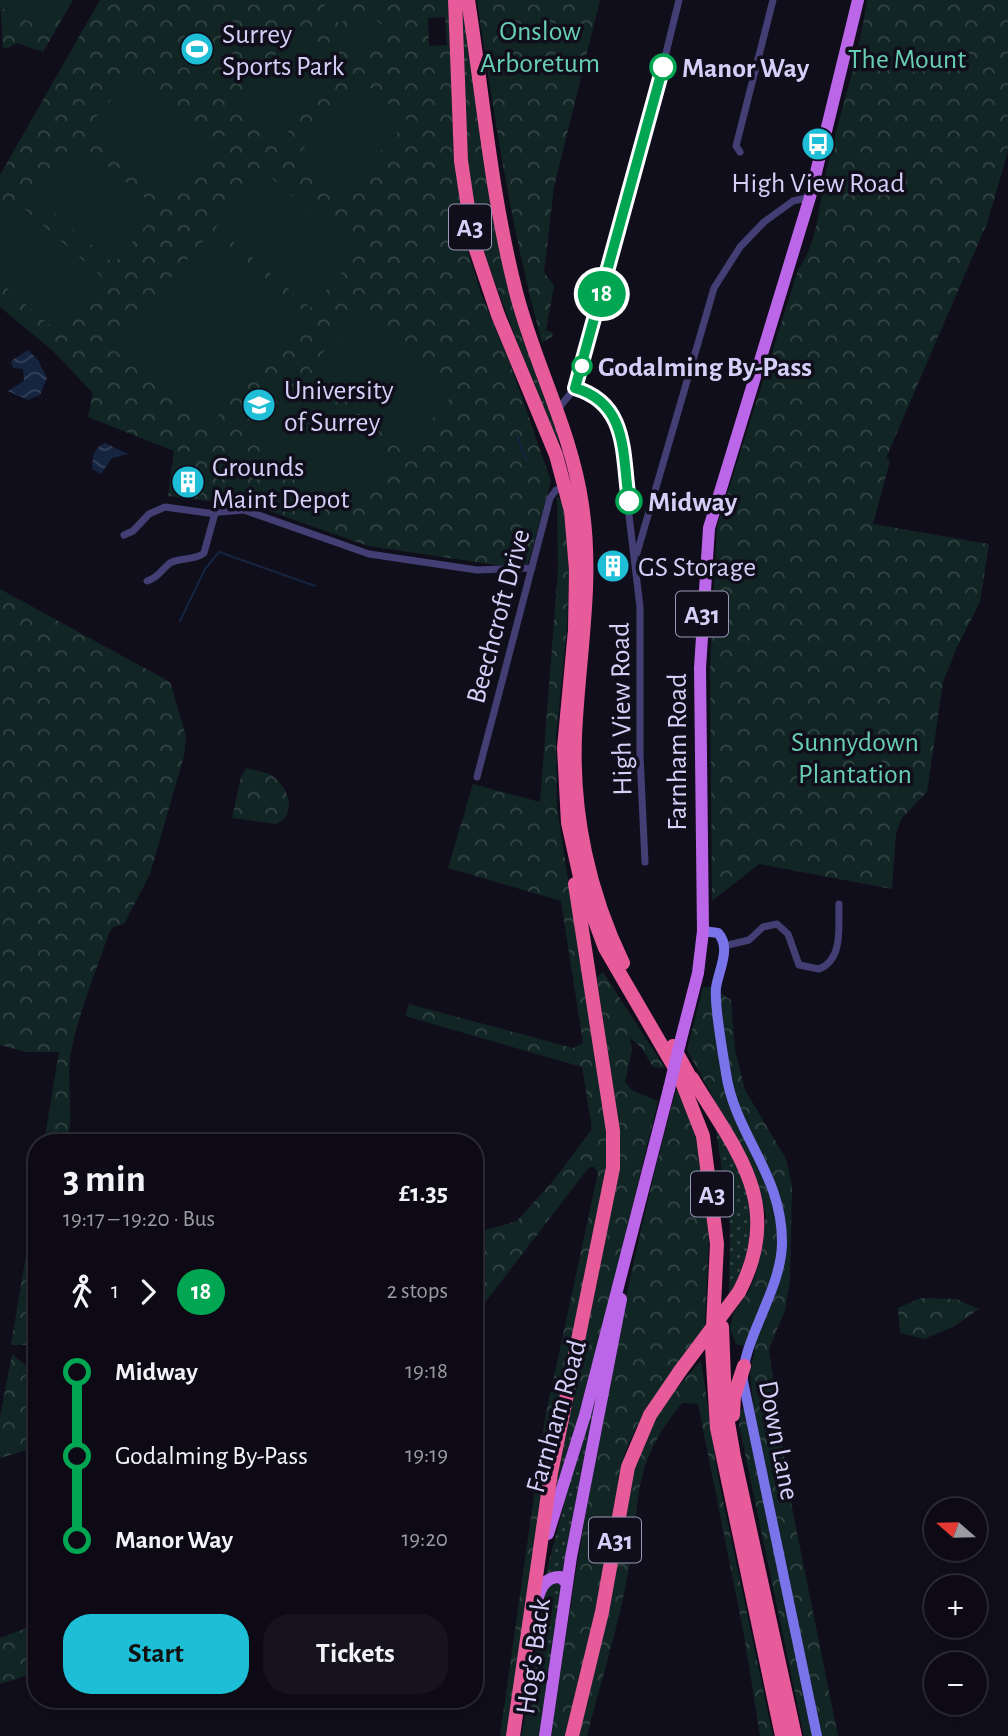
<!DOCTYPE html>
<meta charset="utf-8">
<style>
:root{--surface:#0d0a15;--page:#16131e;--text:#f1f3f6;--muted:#9a9aa0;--line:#2d2b34;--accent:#1ebed6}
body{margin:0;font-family:"Alegreya Sans",sans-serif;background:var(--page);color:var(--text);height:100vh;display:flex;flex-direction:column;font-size:26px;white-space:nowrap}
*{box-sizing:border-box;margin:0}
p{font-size:23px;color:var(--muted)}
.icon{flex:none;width:38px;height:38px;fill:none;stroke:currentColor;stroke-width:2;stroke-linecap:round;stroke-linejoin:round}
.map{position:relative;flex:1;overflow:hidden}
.sheet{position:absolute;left:28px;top:1134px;width:455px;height:574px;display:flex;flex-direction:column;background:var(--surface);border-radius:28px;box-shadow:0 4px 10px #0003,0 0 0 2px var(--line)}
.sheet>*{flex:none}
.badge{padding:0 14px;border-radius:23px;font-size:24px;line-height:46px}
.needle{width:46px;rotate:290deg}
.buttons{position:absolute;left:924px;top:1498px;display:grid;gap:14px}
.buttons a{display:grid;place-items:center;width:63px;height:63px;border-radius:50%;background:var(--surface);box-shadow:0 4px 10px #0003,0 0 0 2px var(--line);font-size:35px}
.map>.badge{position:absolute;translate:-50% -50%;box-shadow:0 0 0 4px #fff}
.legs{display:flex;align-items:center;gap:10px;height:77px;padding:0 35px;font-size:23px}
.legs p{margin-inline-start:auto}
.head{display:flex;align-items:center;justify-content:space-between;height:119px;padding:0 35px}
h1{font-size:38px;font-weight:700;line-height:52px}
.primary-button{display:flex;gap:14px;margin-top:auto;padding:14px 35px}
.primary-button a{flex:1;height:80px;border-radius:28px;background:var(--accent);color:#111;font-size:28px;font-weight:700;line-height:80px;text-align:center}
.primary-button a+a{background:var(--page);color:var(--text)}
ul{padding:0 35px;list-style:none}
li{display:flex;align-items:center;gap:24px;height:84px;font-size:26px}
li i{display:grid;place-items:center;width:10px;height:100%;margin:0 9px;background:currentColor}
li i::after{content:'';width:18px;height:18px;margin:-9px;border:5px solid;border-radius:50%;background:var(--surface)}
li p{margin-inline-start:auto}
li:first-child i{background:linear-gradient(#0000 50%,currentColor 0)}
li:last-child i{background:linear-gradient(currentColor 50%,#0000 0)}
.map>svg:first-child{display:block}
.grass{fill:url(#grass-dots)}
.forest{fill:url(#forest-crowns);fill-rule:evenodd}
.pitch{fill:#122525}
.water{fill:url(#water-waves)}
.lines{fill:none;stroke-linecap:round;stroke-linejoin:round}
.stream{stroke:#15243f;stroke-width:2}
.street{stroke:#433f74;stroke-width:7}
.secondary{stroke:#7a74eb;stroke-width:10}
.primary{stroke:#bb66e9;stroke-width:12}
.highway{stroke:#e85b9b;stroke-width:14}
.primary-bridge{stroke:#bb66e9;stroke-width:12}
.highway-bridge{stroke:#e85b9b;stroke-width:14}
.line-1-casing{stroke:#fff;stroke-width:16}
.line-1{stroke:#00a651;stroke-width:10}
.stop-1-dot{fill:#fff;stroke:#00a651;stroke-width:3.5}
.labels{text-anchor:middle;stroke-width:7;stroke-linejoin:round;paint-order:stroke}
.shield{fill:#110e1c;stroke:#9a96b6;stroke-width:2}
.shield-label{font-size:26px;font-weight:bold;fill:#d5d0f8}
.park-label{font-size:28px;fill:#67cdb6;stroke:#110e1c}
.poi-label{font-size:28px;fill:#d5d0f8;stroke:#110e1c;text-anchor:start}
.stop-label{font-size:28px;font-weight:bold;fill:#d5d0f8;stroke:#110e1c;text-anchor:start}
.street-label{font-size:28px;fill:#d5d0f8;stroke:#110e1c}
</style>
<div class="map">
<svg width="1008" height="1736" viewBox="0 0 1008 1736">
<defs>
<pattern id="grass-dots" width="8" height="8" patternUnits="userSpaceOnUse" patternTransform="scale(1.75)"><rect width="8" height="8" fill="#122525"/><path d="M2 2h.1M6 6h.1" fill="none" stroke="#344445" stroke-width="1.8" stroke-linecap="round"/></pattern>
<pattern id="forest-crowns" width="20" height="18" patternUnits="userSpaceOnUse" patternTransform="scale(1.75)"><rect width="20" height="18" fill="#122525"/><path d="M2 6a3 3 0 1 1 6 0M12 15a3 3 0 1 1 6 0" fill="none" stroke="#344445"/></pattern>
<pattern id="water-waves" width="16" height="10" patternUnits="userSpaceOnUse" patternTransform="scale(1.75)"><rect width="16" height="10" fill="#15243f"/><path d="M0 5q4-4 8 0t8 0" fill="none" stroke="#36435c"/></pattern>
</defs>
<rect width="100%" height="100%" fill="#110e1c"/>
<path class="grass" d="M459,0H463L477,94L464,85Z
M540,375L559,440L557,441L531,379Z
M715,1123C748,1190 773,1223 729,1294L730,1226Z
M617,1301L565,1573L545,1577Z
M566,1433L577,1434L553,1501Z
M563,1582L549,1689L531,1687L544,1593L549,1585Z"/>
<path class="forest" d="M0,0H73L43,52L17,43L6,49L3,47Z
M100,0H448L454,161L467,248L480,291L510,363L551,481L528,564L503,566L368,546L258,507L168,496L174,451L88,417L93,393L53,351L0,307V175ZM445,17L447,45L429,46L428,18Z
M477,0H600L554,187L544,272L554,286L546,330L553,333L552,337L542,342C511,230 494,115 477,0Z
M867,0H1008V152L987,223L886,458L890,461L873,524L989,544L980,602L957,647L943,682L927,792L902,818L896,833L892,889L759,864L712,901L710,670L717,526L798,270C820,238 818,204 827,168C840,112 859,57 867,0Z
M464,85L477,94L540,375L531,379L479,239L469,182Z
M557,497L562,500L564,508L569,570L567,628L556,737L557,808L610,1150L510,1736H500L545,1418L598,1173L594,1167H589L474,1317L478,1243L486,1230L517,1221L554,1180L592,1129L582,1067L405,1016L409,1004L573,1048L583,1043L561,901L448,868L473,784L540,802L558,569Z
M0,589L170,682L186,736L184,756L150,874L124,924L113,927L109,933C96,971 79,1012 71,1052C65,1081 76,1117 66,1143H44L59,1052H26L0,1045Z
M246,768C253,770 262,771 269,774C288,784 299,814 276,824L232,818L241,777Z
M603,972L665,1068L653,1067L642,1048L630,1038L632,1049L625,1082L633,1091L658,1101L577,1434L566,1433L617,1120L597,977Z
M703,987H712L731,1000L735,1050L745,1090L786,1159L792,1185L790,1279L785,1310L769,1349L790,1498L838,1736H804L739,1425L740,1411L753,1402L750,1373L755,1349L736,1344L730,1329L733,1314L750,1289L757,1270L766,1216L754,1172L687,1050Z
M676,1090L684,1095L699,1151L709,1235L705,1326L639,1422L625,1452L596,1617L566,1736H551C583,1519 618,1301 676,1090Z
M37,1188V1282L30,1345H11Z
M921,1298L956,1299L979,1309L953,1327L924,1339L900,1333L898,1308Z
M12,1354L37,1375V1447L0,1458V1417Z
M701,1360L718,1477L773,1736H760L744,1635L698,1404L682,1403C630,1467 642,1494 629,1568C619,1625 601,1681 587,1736H577L631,1478L646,1434L667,1400Z
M37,1624V1672L0,1684V1638Z
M531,1687L549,1689L542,1736H521Z"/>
<path class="pitch" d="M0,0H56L43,28L0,7Z
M330,0L348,16L340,24L322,8Z
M366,11L390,32L380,44L376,42L362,64L338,44L358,26L355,24Z
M318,12L337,29L329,37L310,21Z
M300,26L345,65L280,141L234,102Z
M136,71L218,141L170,197L88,127Z
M363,81L408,121L342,195L297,156Z
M77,140L159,210L114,264L32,194Z
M264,171L359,253L311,308L216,227Z
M21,206L102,277L56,331L0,282V231Z
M211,232L306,314L259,369L163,287Z
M158,293L253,375L206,429L111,347Z
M359,313L452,396L403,452L309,368Z
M299,379L392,462L343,518L249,435Z"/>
<path class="water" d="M28,350L38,360L47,378L40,395L28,400L8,391L24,381L23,369L13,368L11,361Z
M105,443L128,454L112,458L101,474L92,469C93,458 93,448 105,443Z"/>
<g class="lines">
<path class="stream" d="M517,435L526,460
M180,621L205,569L219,552L315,586"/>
<path class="street" d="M740,152L736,146L773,0
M575,388C599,395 614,406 619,432L640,607V755L645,862
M558,409L575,388L640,159L679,0
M124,535L133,531L149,514L165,507L208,513L244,510L369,554L477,570L532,568
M637,553L714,288L740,247L764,222L793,201L810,197
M147,581C159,577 161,570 170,563C180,557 194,561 204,553L215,513
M477,777L550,498L556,490L567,486
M724,946L749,940L763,927L777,924L788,934L799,965L819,969C844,959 838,926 839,904"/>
<path class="secondary" d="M703,931L718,933C732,948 718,971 716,988C714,1005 723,1054 726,1073C735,1136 783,1174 782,1244C781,1291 741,1342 743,1381L817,1736"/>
<path class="primary" d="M680,1043L698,973L703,931L700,668L709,528L810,197L858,0
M548,1534L585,1415L669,1089
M537,1600C541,1587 545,1577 560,1577L567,1583
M545,1736L571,1557L621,1299"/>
<path class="highway" d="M455,0L461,161L473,241L498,315L556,455L571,511L576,570L575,630L564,748L568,823L582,886L605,948L680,1077L703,1136L717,1244L712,1347L717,1428L782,1736
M468,0C483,96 491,193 515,288C533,362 571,428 582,505C594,583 578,659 575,737C572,815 589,893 623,963
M673,1046L695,1086
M692,1078C736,1151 785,1204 739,1292
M722,1327L725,1405L734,1457L795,1736
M733,1415L734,1396L744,1366
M513,1736L551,1473L613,1168V1131L575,884
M572,1736L602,1612L628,1467L650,1415L680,1371"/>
<path class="primary-bridge" d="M669,1089L680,1043"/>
<path class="highway-bridge" d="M680,1371L739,1292"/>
</g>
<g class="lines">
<defs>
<path id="line-1" d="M629,501C622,455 629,404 575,388L663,67"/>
</defs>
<use href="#line-1" class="line-1-casing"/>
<use href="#line-1" class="line-1"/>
</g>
<defs>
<symbol id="stadium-disc" viewBox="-11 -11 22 22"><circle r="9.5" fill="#1ebed6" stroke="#110e1c"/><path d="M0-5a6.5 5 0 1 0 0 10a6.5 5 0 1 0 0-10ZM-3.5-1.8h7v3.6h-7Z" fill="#fff"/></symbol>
<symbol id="bus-disc" viewBox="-11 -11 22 22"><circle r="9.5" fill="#1ebed6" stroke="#110e1c"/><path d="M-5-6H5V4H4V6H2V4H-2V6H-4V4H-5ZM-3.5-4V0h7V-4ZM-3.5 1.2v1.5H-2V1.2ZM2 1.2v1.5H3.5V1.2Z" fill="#fff"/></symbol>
<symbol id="university-disc" viewBox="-11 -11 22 22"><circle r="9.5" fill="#1ebed6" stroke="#110e1c"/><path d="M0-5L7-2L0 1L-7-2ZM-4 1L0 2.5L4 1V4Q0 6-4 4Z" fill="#fff"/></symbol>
<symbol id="building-disc" viewBox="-11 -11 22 22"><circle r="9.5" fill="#1ebed6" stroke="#110e1c"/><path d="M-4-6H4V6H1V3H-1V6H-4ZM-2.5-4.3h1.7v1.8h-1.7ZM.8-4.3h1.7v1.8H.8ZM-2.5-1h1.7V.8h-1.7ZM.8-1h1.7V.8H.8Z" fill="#fff"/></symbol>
</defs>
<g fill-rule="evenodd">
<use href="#stadium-disc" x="178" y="30" width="38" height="38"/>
<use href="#bus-disc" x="799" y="125" width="38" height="38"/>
<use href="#university-disc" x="240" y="386" width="38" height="38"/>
<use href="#building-disc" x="169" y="463" width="38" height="38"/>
<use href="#building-disc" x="594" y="547" width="38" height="38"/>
</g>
<g class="stop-1-dot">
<circle cx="663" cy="67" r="12"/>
<circle cx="582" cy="366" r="9"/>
<circle cx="629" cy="501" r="12"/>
</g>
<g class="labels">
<g class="shield">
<rect x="449" y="204.5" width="42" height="45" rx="5"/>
<rect x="676" y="591.5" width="52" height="45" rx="5"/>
<rect x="691" y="1171.5" width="42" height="45" rx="5"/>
<rect x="589" y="1517.5" width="52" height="45" rx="5"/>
</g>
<g class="shield-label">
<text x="470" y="236">A3</text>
<text x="702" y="623">A31</text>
<text x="712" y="1203">A3</text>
<text x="615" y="1549">A31</text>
</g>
<g class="park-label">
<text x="540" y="40">Onslow<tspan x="540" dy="32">Arboretum</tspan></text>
<text x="907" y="68">The Mount</text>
<text x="855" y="751">Sunnydown<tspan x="855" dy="32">Plantation</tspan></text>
</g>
<g class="poi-label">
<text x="222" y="43">Surrey<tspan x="222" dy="32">Sports Park</tspan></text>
<text x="818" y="192" text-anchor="middle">High View Road</text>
<text x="284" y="399">University<tspan x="284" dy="32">of Surrey</tspan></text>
<text x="212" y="476">Grounds<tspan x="212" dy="32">Maint Depot</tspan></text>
<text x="638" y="576">GS Storage</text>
</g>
<g class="stop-label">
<text x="682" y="77">Manor Way</text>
<text x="598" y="376">Godalming By-Pass</text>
<text x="648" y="511">Midway</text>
</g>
<g class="street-label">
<text transform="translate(497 616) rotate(-75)" y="10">Beechcroft Drive</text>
<text transform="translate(620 709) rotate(-91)" y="10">High View Road</text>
<text transform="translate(676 752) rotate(-90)" y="10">Farnham Road</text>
<text transform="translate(555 1416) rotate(-74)" y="10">Farnham Road</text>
<text transform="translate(780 1440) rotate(79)" y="10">Down Lane</text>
<text transform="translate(532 1656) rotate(-82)" y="10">Hog's Back</text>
</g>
</g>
</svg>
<div class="buttons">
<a><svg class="needle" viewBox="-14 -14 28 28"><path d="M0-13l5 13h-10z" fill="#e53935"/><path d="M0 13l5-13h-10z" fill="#9a9aa0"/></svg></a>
<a>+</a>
<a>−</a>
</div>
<b class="badge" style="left:602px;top:294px;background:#00a651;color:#fff">18</b>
<section class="sheet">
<div class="head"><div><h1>3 min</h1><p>19:17 – 19:20 · Bus</p></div><b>£1.35</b></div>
<div class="legs"><svg class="icon" aria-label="walk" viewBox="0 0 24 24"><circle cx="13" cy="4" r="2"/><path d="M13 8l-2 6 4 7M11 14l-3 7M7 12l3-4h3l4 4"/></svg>1<svg class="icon" aria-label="forward" viewBox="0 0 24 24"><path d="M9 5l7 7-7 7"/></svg><b class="badge" style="background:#00a651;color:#fff">18</b><p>2 stops</p></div>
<ul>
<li><i style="color:#00a651"></i><b>Midway</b><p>19:18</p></li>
<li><i style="color:#00a651"></i><span>Godalming By-Pass</span><p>19:19</p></li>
<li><i style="color:#00a651"></i><b>Manor Way</b><p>19:20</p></li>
</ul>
<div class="primary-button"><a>Start</a><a>Tickets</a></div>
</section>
</div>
